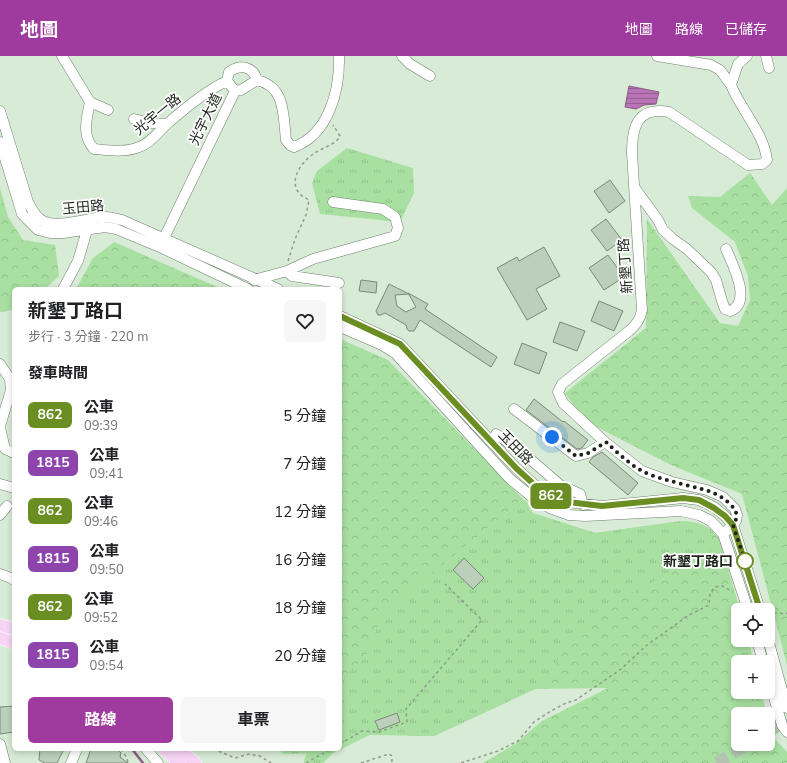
<!DOCTYPE html>
<html lang="zh-TW">
<meta charset="utf-8">
<style>
:root{--surface:#fff;--page:#f6f6f6;--text:#202124;--muted:#757577;--accent:#9f3a9f}
body{margin:0;font-family:"Nunito Sans","Noto Sans TC",sans-serif;background:var(--page);color:var(--text);height:100vh;display:flex;flex-direction:column;font-size:15px;white-space:nowrap}
*{box-sizing:border-box;margin:0}
p{font-size:13px;color:var(--muted)}
.icon{flex:none;width:22px;height:22px;fill:none;stroke:currentColor;stroke-width:2;stroke-linecap:round;stroke-linejoin:round}
.map{position:relative;flex:1;overflow:hidden}
.side{position:absolute;left:12px;top:231px;width:330px;height:464px;display:flex;flex-direction:column;background:var(--surface);border-radius:6px;box-shadow:0 2px 6px #0003}
.side>*{flex:none}
.badge{padding:0 8px;border-radius:6px;font-size:14px;line-height:26px}
.tools{position:absolute;left:731px;top:547px;display:grid;gap:8px}
.tools a{display:grid;place-items:center;width:44px;height:44px;border-radius:6px;background:var(--surface);box-shadow:0 2px 6px #0003;font-size:20px}
.you{position:absolute;width:20px;height:20px;margin:-10px;border:3px solid #fff;border-radius:50%;background:#1a73e8;box-shadow:0 0 0 6px #1a73e833}
.map>.badge{position:absolute;translate:-50% -50%;box-shadow:0 0 0 2px #fff}
h2{padding:0 16px;font-size:15px;line-height:36px}
.round{display:grid;place-items:center;flex:none;width:42px;height:42px;border-radius:6px;background:var(--page)}
.headline{display:flex;align-items:center;justify-content:space-between;height:68px;padding:0 16px}
h1{font-size:19px;font-weight:700;line-height:30px}
.button{display:flex;gap:8px;margin-top:auto;padding:8px 16px}
.button a{flex:1;height:46px;border-radius:6px;background:var(--accent);color:#fff;font-size:16px;font-weight:700;line-height:46px;text-align:center}
.button a+a{background:var(--page);color:var(--text)}
ul{padding:0;list-style:none}
li{display:flex;align-items:center;gap:12px;height:48px;padding:0 16px}
li div{flex:1}
li b{display:block;font-size:15px}
li em{font-style:normal}
li .badge{min-width:44px;font-weight:700;text-align:center}
header{display:flex;align-items:center;gap:24px;box-sizing:border-box;height:56px;padding:0 20px;background:var(--accent);color:#fff}
header strong{font-size:19px}
nav{display:flex;gap:22px;margin-inline-start:auto;font-size:14px}
.map>svg:first-child{display:block}
.forest{fill:url(#forest-crowns)}
.park{fill:url(#park-tufts)}
.water{fill:url(#water-rules);stroke:#8a5c88}
.lines{fill:none;stroke-linecap:round;stroke-linejoin:round}
.stream{stroke:#8a5c88;stroke-width:2.5}
.building{fill:#bccfba;stroke:#798a77}
.major-tunnel{stroke:#b3c3b1;stroke-width:12;stroke-dasharray:12 6;stroke-linecap:butt}
.minor-casing{stroke:#6f806d;stroke-width:11}
.major-casing{stroke:#fff;stroke-width:13}
.path{stroke:#8f9c8d;stroke-width:1.5;stroke-dasharray:3 3;stroke-linecap:butt}
.minor{stroke:#fff;stroke-width:10}
.major{stroke:#f6d4f5;stroke-width:12}
.line-casing{stroke:#fff;stroke-width:9}
.line{stroke:#6b8e23;stroke-width:6}
.walk{stroke:#1d231c;stroke-width:4;stroke-dasharray:0 7.2}
.stop-dot{fill:#fff;stroke:#6b8e23;stroke-width:2}
.labels{text-anchor:middle;stroke-width:3.5;stroke-linejoin:round;paint-order:stroke}
.street-label{font-size:14px;fill:#1d231c;stroke:#fff}
.stop-label{font-size:14px;font-weight:bold;fill:#1d231c;stroke:#fff;text-anchor:end}
</style>
<header>
<strong>地圖</strong>
<nav><a>地圖</a><a>路線</a><a>已儲存</a></nav>
</header>
<div class="map">
<svg width="787" height="707" viewBox="0 0 787 707">
<defs>
<pattern id="forest-crowns" width="20" height="18" patternUnits="userSpaceOnUse"><rect width="20" height="18" fill="#a8e0a1"/><path d="M2 6a3 3 0 1 1 6 0M12 15a3 3 0 1 1 6 0" fill="none" stroke="#90c08a"/></pattern>
<pattern id="park-tufts" width="24" height="20" patternUnits="userSpaceOnUse"><rect width="24" height="20" fill="#a8e0a1"/><path d="M3 7l-1-3M5 7V3M7 7l1-3M15 17l-1-3M17 17v-4M19 17l1-3" fill="none" stroke="#90c08a"/></pattern>
<pattern id="water-rules" width="6" height="5" patternUnits="userSpaceOnUse"><rect width="6" height="5" fill="#b974b7"/><path d="M0 2.5h6" fill="none" stroke="#965f94"/></pattern>
</defs>
<rect width="100%" height="100%" fill="#d8ebd6"/>
<path class="forest" d="M750,117L772,149L787,132V609L742,438L671,409L585,365L565,337L646,272L647,163L720,267L738,270L750,244L748,220L735,186L692,152L688,140L720,141Z
M0,132L8,161L23,184L55,189L59,220L45,233H14V254L0,256Z
M114,186L222,233H76L93,202Z
M340,283L388,304L523,443L383,559L532,457L595,477L682,465C701,466 709,470 720,484L740,554H738V584H748L754,606H738V636H761L767,658H738V688H768V661L773,681L787,696V707H483L515,688L542,665L608,632L535,633L434,680H408L411,650L369,679L333,697L283,698L279,693H340Z"/>
<path class="park" d="M347,92L413,112L414,137L400,166L320,158L312,127L317,115Z
M523,443L527,446L533,457L595,477L682,465C695,466 703,468 713,475L710,498L598,553L535,633L434,680L369,679L333,697L323,707H304V704L309,693H340V628L343,622L366,600L382,559Z"/>
<path class="water" d="M629,30L659,36L656,48L644,49L636,53L625,51Z"/>
<g class="lines">
<path class="stream" d="M132,693L143,707"/>
</g>
<path class="building" d="M610,124L625,145L609,157L594,135Z
M606,163L622,184L607,195L591,174Z
M544,191L560,220L536,233L547,253L527,264L497,212L517,201L519,205Z
M608,199L624,221L604,234L589,212Z
M361,224L377,226L376,237L359,235Z
M389,228L409,238L395,239L397,250L406,256L416,251L408,237L428,248L425,253L497,301L491,311L420,264L414,275H409L407,273L406,269L385,257L381,259H378L376,255Z
M599,245L623,255L614,275L591,265Z
M560,266L585,275L577,295L553,286Z
M522,287L547,297L539,318L514,308Z
M534,343L563,366L564,365L588,384L582,392L577,393L526,354Z
M602,396L638,427L628,439L589,406L593,401Z
M464,502L484,522L473,533L453,514Z
M14,650V676L0,678V651Z
M397,657L400,666L379,674L375,665Z
M40,693H64L57,707H45L39,704Z
M91,693H119V695L121,697L120,701L128,707H86Z"/>
<g class="lines">
<path class="major-tunnel" d="M768,676L787,664
M717,707L748,688"/>
<defs>
<path id="minor" d="M62,0L90,46C87,62 81,79 94,93C108,94 125,97 139,91C151,87 158,76 167,68C184,53 207,34 227,25L235,35
M402,0L410,8L430,20
M657,0L711,9L720,14L731,29
M766,0L769,12
M227,25L229,16C240,8 253,10 257,24
M90,46L108,54
M0,55L28,146C32,153 35,161 43,165C59,173 89,161 106,161C111,161 117,163 122,164L278,233
M134,63L151,67L167,68
M0,86L22,158L38,174L50,177H63L105,171L116,173L162,192L248,233
M634,131L658,164L663,174L673,183L688,194L711,216L716,224L722,245L725,253L730,255C753,247 732,207 726,193
M162,192L164,182L235,35L241,34L257,24C286,31 283,59 286,84L290,89L294,91C329,78 340,34 339,0
M287,215L292,220L339,227
M254,224L287,215L313,203L395,180L398,172L395,161L383,153L333,146
M63,233L78,205L87,174L86,168
M340,260L400,288L516,412L538,432L559,445L602,450L683,442L699,444L714,451L725,460L733,469L760,554
M340,271L382,289L395,297L509,422L532,441L550,452L569,459L585,460L681,455L699,459L711,465L723,478L748,554
M0,308L10,323L11,334L0,370
M514,353L576,400L588,397L605,386
M0,372L5,393L14,397
M496,378L522,396L560,429L580,438L583,449
M0,428L14,432
M0,459L7,450
M723,478L733,469L736,465L737,459L735,453L723,441L707,434L672,426L642,415L605,386L563,347L558,336L562,328L629,275C636,269 640,264 642,254L632,97C632,70 638,50 669,56L748,109L762,108L767,104C764,77 741,54 731,29L738,8L747,0
M0,518L11,522L14,524
M768,583L787,652
M757,584L763,606
M768,621L782,669L787,676
M0,688L5,707
M146,693L158,707
M71,707L77,693"/>
<path id="major" d="M0,569L14,573
M0,582L14,587
M164,693L179,707
M179,693L195,707"/>
</defs>
<use href="#minor" class="minor-casing"/>
<use href="#major" class="major-casing"/>
<path class="path" d="M288,205L295,183L306,159L309,144C306,142 301,140 299,137C288,123 303,104 315,97C323,91 336,89 340,80L333,69
M768,557H778L785,558L787,557
M340,688L362,675L379,676L407,666L406,653L482,564L445,528
M121,693L127,702L128,707
M213,693L235,702L249,698L260,700L271,707
M306,707L331,693
M361,707L389,698L392,700V705L389,707
M461,707L498,695L518,685L534,666L551,655L566,647L576,644L621,613L647,589L689,559L709,549L710,537L715,531L722,530L732,535"/>
<use href="#minor" class="minor"/>
<use href="#major" class="major"/>
</g>
<g class="lines">
<defs>
<path id="line" d="M340,260L400,288L516,412L538,432L559,445L602,450L683,442L699,444L714,452L725,460L733,469L760,554"/>
</defs>
<use href="#line" class="line-casing"/>
<use href="#line" class="line"/>
<path class="walk" d="M552,381L576,400L588,397L606,386C617,396 629,408 642,415C650,419 661,423 671,425C692,432 714,432 730,448C737,455 739,461 733,469L745,505"/>
</g>
<circle class="stop-dot" cx="745" cy="505" r="8"/>
<g class="labels">
<g class="street-label">
<text transform="translate(157 58) rotate(-39)" y="5">光宇一路</text>
<text transform="translate(205 63) rotate(-64)" y="5">光宇大道</text>
<text transform="translate(83 151) rotate(-5)" y="5">玉田路</text>
<text transform="translate(625 210) rotate(-94)" y="5">新墾丁路</text>
<text transform="translate(516 391) rotate(46)" y="5">玉田路</text>
</g>
<g class="stop-label">
<text x="733" y="510">新墾丁路口</text>
</g>
</g>
</svg>
<div class="tools">
<a><svg class="icon" aria-label="locate" viewBox="0 0 24 24"><circle cx="12" cy="12" r="6"/><path d="M12 2v4M12 18v4M2 12h4M18 12h4"/></svg></a>
<a>+</a>
<a>−</a>
</div>
<div class="you" style="left:552px;top:381px"></div>
<b class="badge" style="left:551px;top:440px;background:#6b8e23;color:#fff">862</b>
<section class="side">
<div class="headline"><div><h1>新墾丁路口</h1><p>步行 · 3 分鐘 · 220 m</p></div><a class="round"><svg class="icon" aria-label="heart" viewBox="0 0 24 24"><path d="M12 20l-8-8c-3-5 5-10 8-4 3-6 11-1 8 4z"/></svg></a></div>
<h2>發車時間</h2>
<ul>
<li><span class="badge" style="background:#6b8e23;color:#fff">862</span><div><b>公車</b><p>09:39</p></div><em>5 分鐘</em></li>
<li><span class="badge" style="background:#8e44ad;color:#fff">1815</span><div><b>公車</b><p>09:41</p></div><em>7 分鐘</em></li>
<li><span class="badge" style="background:#6b8e23;color:#fff">862</span><div><b>公車</b><p>09:46</p></div><em>12 分鐘</em></li>
<li><span class="badge" style="background:#8e44ad;color:#fff">1815</span><div><b>公車</b><p>09:50</p></div><em>16 分鐘</em></li>
<li><span class="badge" style="background:#6b8e23;color:#fff">862</span><div><b>公車</b><p>09:52</p></div><em>18 分鐘</em></li>
<li><span class="badge" style="background:#8e44ad;color:#fff">1815</span><div><b>公車</b><p>09:54</p></div><em>20 分鐘</em></li>
</ul>
<div class="button"><a>路線</a><a>車票</a></div>
</section>
</div>
